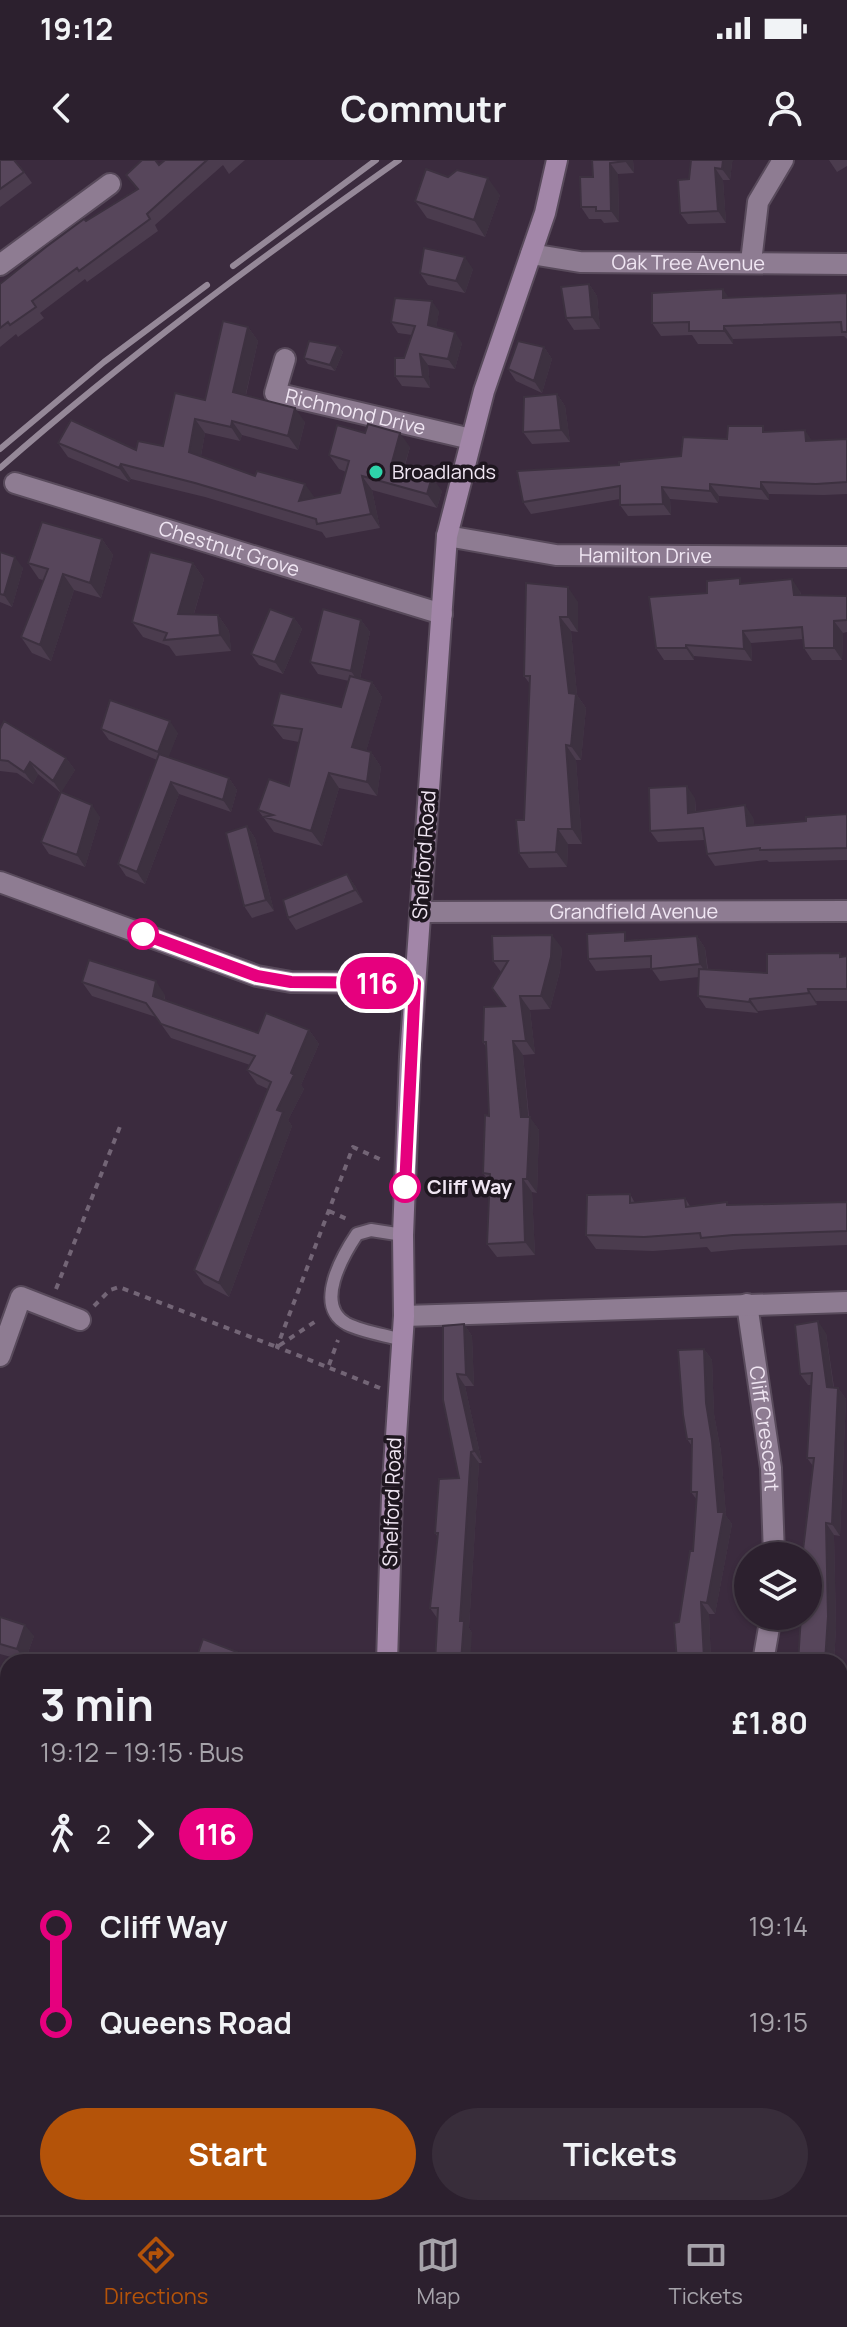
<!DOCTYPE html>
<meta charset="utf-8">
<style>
:root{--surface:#2c202e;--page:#382d3a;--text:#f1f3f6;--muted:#a6a3aa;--line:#483e4a;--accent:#b45309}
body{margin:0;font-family:Manrope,sans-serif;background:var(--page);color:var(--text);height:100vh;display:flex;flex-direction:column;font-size:30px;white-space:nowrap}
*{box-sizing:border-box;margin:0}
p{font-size:26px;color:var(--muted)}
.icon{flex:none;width:44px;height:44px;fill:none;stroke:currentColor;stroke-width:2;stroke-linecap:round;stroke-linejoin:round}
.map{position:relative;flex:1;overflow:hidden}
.sheet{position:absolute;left:0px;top:1494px;width:848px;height:562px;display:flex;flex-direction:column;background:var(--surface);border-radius:24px 24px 0 0;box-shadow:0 2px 6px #0004,0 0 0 2px var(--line)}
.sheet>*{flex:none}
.badge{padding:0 16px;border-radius:26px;font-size:28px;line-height:52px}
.controls{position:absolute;left:734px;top:1382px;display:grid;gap:16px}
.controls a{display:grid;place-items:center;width:88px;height:88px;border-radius:50%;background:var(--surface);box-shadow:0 2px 6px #0004,0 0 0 2px var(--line);font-size:40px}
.map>.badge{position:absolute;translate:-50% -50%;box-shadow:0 0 0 4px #fff}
.legs{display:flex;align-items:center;gap:12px;height:88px;padding:0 40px;font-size:26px}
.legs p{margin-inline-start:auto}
.headline{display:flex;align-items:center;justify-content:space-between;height:136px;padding:0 40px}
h1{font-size:44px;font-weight:700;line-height:60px}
.primary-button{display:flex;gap:16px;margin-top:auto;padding:16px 40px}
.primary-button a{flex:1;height:92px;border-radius:48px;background:var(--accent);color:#fff;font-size:32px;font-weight:700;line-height:92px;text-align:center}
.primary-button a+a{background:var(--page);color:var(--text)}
ul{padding:0 40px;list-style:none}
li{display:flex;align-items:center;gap:28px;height:96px;font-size:30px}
li i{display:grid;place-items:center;width:12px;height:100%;margin:0 10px;background:currentColor}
li i::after{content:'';width:20px;height:20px;margin:-10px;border:6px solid;border-radius:50%;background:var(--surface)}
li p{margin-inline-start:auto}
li:first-child i{background:linear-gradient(#0000 50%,currentColor 0)}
li:last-child i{background:linear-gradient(currentColor 50%,#0000 0)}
.status{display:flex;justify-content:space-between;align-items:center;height:56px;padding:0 40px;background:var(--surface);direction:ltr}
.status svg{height:22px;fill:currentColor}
header{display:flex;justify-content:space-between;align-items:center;height:104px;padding:0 40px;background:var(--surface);font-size:36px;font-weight:700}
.tabs{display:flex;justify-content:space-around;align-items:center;height:112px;border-top:2px solid var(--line);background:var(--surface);font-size:22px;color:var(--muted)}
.tabs a{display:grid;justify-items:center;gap:4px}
.tabs .current{color:var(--accent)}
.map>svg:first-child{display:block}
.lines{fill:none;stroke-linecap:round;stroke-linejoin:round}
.lane-casing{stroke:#584a5b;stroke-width:16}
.street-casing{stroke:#584a5b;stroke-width:24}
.secondary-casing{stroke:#584a5b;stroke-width:24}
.path{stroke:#736576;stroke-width:4;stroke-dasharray:6 6;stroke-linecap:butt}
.lane{stroke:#8e7c92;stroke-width:12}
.street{stroke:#8e7c92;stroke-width:20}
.secondary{stroke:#a286a8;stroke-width:20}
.rail{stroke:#958898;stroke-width:6}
.wall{fill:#4b3c4e}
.shaded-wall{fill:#3d3140}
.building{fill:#57465b;stroke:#3d3140;stroke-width:2}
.line-1-casing{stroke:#fff;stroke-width:18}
.line-1{stroke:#e6007e;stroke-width:12}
.poi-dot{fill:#2ed4aa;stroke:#1e161f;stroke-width:3}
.stop-1-dot{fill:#fff;stroke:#e6007e;stroke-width:4}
.labels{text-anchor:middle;stroke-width:7;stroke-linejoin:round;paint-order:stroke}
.street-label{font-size:20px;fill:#f0e6f3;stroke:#1e161f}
.poi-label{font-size:20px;fill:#f0e6f3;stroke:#1e161f;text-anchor:start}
.stop-label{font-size:20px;font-weight:bold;fill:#f0e6f3;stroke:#1e161f;text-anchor:start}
</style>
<div class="status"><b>19:12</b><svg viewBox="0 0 49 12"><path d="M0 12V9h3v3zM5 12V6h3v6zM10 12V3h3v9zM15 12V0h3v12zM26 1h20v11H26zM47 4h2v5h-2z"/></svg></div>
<header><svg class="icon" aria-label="back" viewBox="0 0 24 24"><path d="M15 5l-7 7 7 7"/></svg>Commutr<svg class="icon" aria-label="person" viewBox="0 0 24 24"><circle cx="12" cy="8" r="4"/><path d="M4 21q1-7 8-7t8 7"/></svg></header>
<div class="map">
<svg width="847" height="2055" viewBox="0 0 847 2055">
<rect width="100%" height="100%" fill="#3b2b3e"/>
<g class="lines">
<defs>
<path id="lane" d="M402,1180C385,1175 363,1172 347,1164C313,1146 343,1095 357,1074L371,1070L403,1075"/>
<g id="street">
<path id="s1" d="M531,94L580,102L847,104"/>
<path d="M751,102L758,42L783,0"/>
<path d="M0,105L110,24"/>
<path id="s2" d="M285,199L275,233L471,279"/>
<path id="s3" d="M15,323L442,454"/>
<path id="s4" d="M447,376L556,395L847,397"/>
<path d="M0,722L257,816L291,822L415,823"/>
<path id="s5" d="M420,752L847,751"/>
<path id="s6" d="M747,1144L771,1308L774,1396"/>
<path d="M404,1156L847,1142"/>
<path d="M0,1196L21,1137L80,1160"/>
<path d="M763,1502L771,1456"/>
<path d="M840,1632H847"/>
<path d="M0,1640L8,1643"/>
<path d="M0,1901L8,1878"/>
</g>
<path id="secondary" d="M387,1502L392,1337L404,1156L403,1075L410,897L447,376L484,231L545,53L557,0
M357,2055L358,2048"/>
</defs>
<use href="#lane" class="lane-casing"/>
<use href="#street" class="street-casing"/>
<use href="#secondary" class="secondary-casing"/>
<path class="path" d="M329,1051L349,1060
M56,1129L121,964
M94,1146L110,1130L119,1127L277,1187L319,1159
M329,1205L338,1180
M380,1228L277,1187L353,987L384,1001"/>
<use href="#lane" class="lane"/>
<use href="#street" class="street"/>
<use href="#secondary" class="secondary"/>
<path class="rail" d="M233,106L376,0
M0,289L104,202L207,125
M0,308C126,197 262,97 399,0"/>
</g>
<path class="wall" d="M0,0L24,12L32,23L0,47Z
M165,0H245L229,14L223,5L155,65L158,71L87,122L85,119L40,153L44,158L18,177L16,174L0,187V124L86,61L137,29L126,15L159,5Z
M592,0H633L634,13L618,14L619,62L604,63L601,59H589L581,47L593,17Z
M691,0L732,3L730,20H723L726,63L688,64L680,53L689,19Z
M829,0H847V6L837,12Z
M500,35L485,77L427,58L415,41Z
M473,109L465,133L428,125L420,113Z
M589,124L597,136L600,169L574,170L566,158Z
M847,133V179L844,176L733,179V184H698L692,175L661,176L652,163L729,138Z
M439,151L436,168L462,183L455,209L428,205L430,228L402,226L395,216L404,198L412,175L398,173L391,162Z
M248,167L258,181L246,235L305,262L298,290L242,275L240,281L205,273L201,296L315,338L340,333L346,312L339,309L329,295L410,287L404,309L442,331L437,348L372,330L380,368L326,378L322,372L205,337L131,319L129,322L68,297L58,283L136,290L163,286L205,240Z
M338,186L343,192L335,211L308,204L304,198Z
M544,187L552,199L542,233L516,221L508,209Z
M557,234L565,246L570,282L532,284L523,272Z
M767,272L812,281L847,279V334L824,335L769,334V340L719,336L718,343L670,339L671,355L628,356L620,345V339L531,354L523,342L619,305L681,296L727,279Z
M102,379L113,395L101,438L74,430L51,501L32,493L21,477L43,420L39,419L28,403Z
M0,392L23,408L12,447L0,442Z
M193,403L204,419L194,454L218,455L229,471L231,491L176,496L169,486L143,477L132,462Z
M526,423L578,442V472L571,471L577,535L586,548L581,600H576L582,684H568L567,707L529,708L519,693L524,660L530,524L524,516Z
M743,424L800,431L801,435L847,436V472L843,473L842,500H812L804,488L803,479L751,483L752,501L694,496V500H664L656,488L707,433Z
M294,458L302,469L283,514L259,505L251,494Z
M361,460L370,472L360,519L372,522L382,537L366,591L371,592L381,607L377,636L339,628L322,686L274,672L258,650L289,626L299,582L283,579L272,565L341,547L349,521L318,514L310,502Z
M0,569L66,598L75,610L61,632L100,657L85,707L49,694L41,682L61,633L38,614L33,624L17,613L0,611Z
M101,569L178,573L168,597L229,618L237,630L231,652L179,634L145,724L126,716L118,704L157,600L109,580Z
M695,638L696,652L753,657L754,665L806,661L847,654V700L769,702L767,700L715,706L707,694L705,680L658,682L650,671Z
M247,666L255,678L274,751L252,758L244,746Z
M347,714L355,726L363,742L296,770L288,758Z
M697,776L705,788L708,809L767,813L840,793L842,797L847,796V841H816L817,845L758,851V853L706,848L698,836L699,817L660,821L651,808L596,811L588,799L630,780Z
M562,788L560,811L550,849L530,850L535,894L523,895L529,957L539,970L537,1033L532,1032L535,1095L497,1097L487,1084L489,1021L483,1013L489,956L486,887L483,882L504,846L501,812L493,801Z
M82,822L165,835V840L258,873L309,870L319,884L301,925L304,929L288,960L292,966L229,1137L204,1124L194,1110L268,929L257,924L247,910L250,905L171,878L156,857L92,836Z
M630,1034L635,1043L685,1038L690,1046L847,1042V1085L743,1089L711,1092L707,1087L653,1091L596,1089L586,1075Z
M464,1164L472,1176L474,1226H465L482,1303H479L469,1468L472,1473L437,1458L430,1448L438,1377L435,1373L459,1318L443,1240Z
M826,1173L834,1227L838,1228L846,1239L840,1376L834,1375L836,1468L834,1502H798L808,1456L813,1306L807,1298L811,1225H808L800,1214Z
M704,1189L712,1200L714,1254L721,1292L726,1356L732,1364L715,1454H709L711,1502H677L679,1462L693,1391L697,1340L691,1332L692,1286L687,1279Z
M0,1457L34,1476L25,1501L0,1494Z
M840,1651H847V1722H840Z
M413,2048H483V2055H417Z"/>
<path class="shaded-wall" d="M625,0H633L634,13L625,1Z
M723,0H734L732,3L730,20L722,9Z
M610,3L618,14L619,62L611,51Z
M715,8L723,20L726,63L718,51Z
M488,18L500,35L485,77L474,60Z
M465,97L473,109L465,133L456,121Z
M589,124L597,136L600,169L592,157Z
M723,129L732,142L723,138Z
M432,141L439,151L435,176L428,165Z
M724,166L733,179V184L724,171Z
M248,167L258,181L243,246L233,232Z
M455,172L462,183L455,209L448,199Z
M338,186L343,192L335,211L330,205Z
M544,187L552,199L542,233L534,221Z
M420,194L428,205L430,228L423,217Z
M557,234L565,246L570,282L561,270Z
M295,248L305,262L298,290L288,276Z
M195,259L205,273L199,306L189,292Z
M232,261L242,275L240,281L231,267Z
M805,270L813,282L806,281Z
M400,273L410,287L400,320L391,306Z
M121,304L131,319L129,322L119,308Z
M362,316L372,330L380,368L371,354Z
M432,317L442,331L437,348L427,334Z
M761,322L769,334V340L761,329Z
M305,324L315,338L299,341Z
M710,324L719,336L718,343L710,331Z
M662,327L670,339L671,355L663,344Z
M102,379L113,395L101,438L90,423Z
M15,397L23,408L12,447L4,435Z
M193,403L204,419L189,470L178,454Z
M63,414L74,430L51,501L40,485Z
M792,419L800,431L802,447L794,435Z
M568,427L578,442V472L568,457Z
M218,455L229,471L231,491L220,475Z
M560,457L571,471L577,535L586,548L581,600L571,586L569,533Z
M294,458L302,469L283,514L275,502Z
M361,460L370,472L359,523L351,511Z
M834,461L843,473L842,500L834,488Z
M743,471L751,483L752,501L744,489Z
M686,485L694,496V500L686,488Z
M372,522L382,537L363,602L352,587Z
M170,561L178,573L166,604L158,592Z
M566,585L576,600L582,684L572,669Z
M371,592L381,607L377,636L367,622Z
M66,598L75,610L61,633L53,621Z
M30,602L38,614L33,624L24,612Z
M329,613L339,628L322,686L311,671Z
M229,618L237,630L231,652L223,640Z
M171,622L179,634L145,724L137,712Z
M687,626L695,638L696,664L688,653Z
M92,645L100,657L85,707L77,695Z
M745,645L753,657L756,677L747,666Z
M247,666L255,678L274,751L266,740Z
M558,669L568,684L567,707L556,692Z
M347,714L355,726L363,742L355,730Z
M552,775L562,788L560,811L550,849L541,836Z
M697,776L705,788L708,816L700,804Z
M156,821L165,835L163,850L153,836Z
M808,829L816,841L817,845L809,833Z
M520,836L530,850L535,894L526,881Z
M750,839L758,851V853L749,842Z
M309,870L319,884L301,925L304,929L288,960L292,966L229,1137L219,1123L277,950Z
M513,881L523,895L529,965L530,957L539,970L537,1033L527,1019Z
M523,1019L532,1032L535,1095L525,1082Z
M818,1161L826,1173L835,1239L827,1227Z
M464,1164L472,1176L474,1226L466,1215Z
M704,1189L712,1200L714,1254L721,1292L726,1356L732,1364L715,1454L707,1443L706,1243Z
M457,1214L465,1226L482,1303L474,1291Z
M838,1228L846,1239L840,1376L832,1364Z
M471,1292L479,1303L469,1468L472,1473L470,1502H461L460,1461Z
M826,1363L834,1375L836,1468L834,1502H825Z
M701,1442L709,1454L711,1502H707L704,1498Z
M25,1465L34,1476L25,1501L17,1489Z
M237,1492L244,1502H234Z
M477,2048H483V2055H482Z
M665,2048H671V2051L674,2055H668Z"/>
<path class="building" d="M0,0H14L24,12L0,29Z
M142,0H155L159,5L165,0H207L147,54L150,59L79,111L77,108L32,141L36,147L10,165L8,162L0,168V124L46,87L84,59L86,61L138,29L126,15Z
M592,0H625V1L610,3L611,51H596V47H581L580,17H593Z
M691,0H723L722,9L715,8L718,51L680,53L678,20L689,19Z
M426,9L448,17L457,10L488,18L474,60L415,41Z
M424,88L465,97L456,121L420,113Z
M589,124L592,157L566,158L561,127Z
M723,129V138L847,133V172H842L841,162L724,166V171H689V162L652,163V133Z
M395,138L432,141L428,165L455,172L448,199L420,194L423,217L395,216V198H404L415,166L391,162Z
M223,161L248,167L233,232L295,248L288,276L232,261L231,267L195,259L189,292L255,316L257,311L305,324L299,341L340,333L349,301L329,295L337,265L365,273L368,264L400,273L391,306L432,317L427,334L362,316L371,354L317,364L316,359L195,323L121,304L119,308L58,283L71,260L136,290L138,281L163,286L175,233L205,240Z
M309,181L338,186L330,205L304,198Z
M518,181L544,187L534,221L508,209Z
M557,234L561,270L523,272L524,237Z
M728,266H763V272L805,270L806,281L847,279V322L816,324L761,322V329L710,324V331L662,327L663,344L620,345V326L523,342L517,311L619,305V302L681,296L683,277L727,279Z
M42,362L102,379L90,423L63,414L40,485L21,477L48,409L28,403Z
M0,392L15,397L4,435L0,434Z
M150,392L193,403L178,454L218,455L220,475L164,480L167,473L132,462Z
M740,418V424L792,419L794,435L847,436V460L834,461V488H804L802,467L743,471L744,489L686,485V488H656L649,437L707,433V421Z
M526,423L568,427V457H560L569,533L576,534L571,586L566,585L572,669H558L556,692L519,693L516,660H524L530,516H524Z
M270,449L294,458L275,502L251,494Z
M323,449L361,460L351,511L310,502Z
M350,516L372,522L352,587L371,592L367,622L329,613L311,671L264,657L273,655L258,650L269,619L289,626L302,569L272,565L280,533L341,547Z
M110,540L170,561L158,592L101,569Z
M4,561L66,598L53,621L30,602L24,612L8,601L0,600V569Z
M159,594L229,618L223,640L171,622L137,712L118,704Z
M687,626L688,653L745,645L747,666L806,661V657L847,654V688L760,690V688L707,694L703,668L650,671L649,628Z
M61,632L92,645L77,695L41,682Z
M247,666L266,740L244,746L226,673Z
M347,714L355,730L288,758L283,740Z
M625,772V781L697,776L700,804L651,809V796L588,799L587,774Z
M552,775L551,797L541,836H520L526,881H513L521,957H530L527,1019H523L525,1082L487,1084L490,1014L483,1013L485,955L489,956L486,882H483L484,847L505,846L492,828L508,801H493L492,776Z
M840,793V797L847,796V829H808L809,833L750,839L749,842L698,836L699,809L767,813V794Z
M89,800L156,821L153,836L258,873L266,853L309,870L291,913L294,915L277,950L283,952L219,1123L194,1110L271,922L247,910L255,896L161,864L146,843L82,822Z
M630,1034V1043L685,1038L686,1047L727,1042V1045L847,1042V1071L733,1075L701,1078L700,1073L644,1077L586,1075L587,1035Z
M818,1161L827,1227L838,1228L832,1364L826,1363L828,1456L825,1502H798L801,1456H808V1396H803V1390L814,1298H807L812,1213L800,1214L795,1165Z
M464,1164L466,1215L457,1214L474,1291L471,1292L460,1461H464L461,1502H435L438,1448H430L438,1373H435L439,1319L459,1318L443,1240V1166Z
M704,1189L706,1243L712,1280L718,1352H724L707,1443L701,1442L704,1498L696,1497V1502H677L674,1463L679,1462L690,1391H693L697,1332H691L692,1279H687L683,1255L678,1190Z
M0,1457L25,1465L17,1489L0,1484Z
M203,1479L237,1492L234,1502H195Z
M840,1651H847L846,1710H840Z
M254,2048H269L286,2055H251Z
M623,2048H667L668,2055H623Z"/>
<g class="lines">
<defs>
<path id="line-1" d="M143,774L257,816L291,822L415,823L405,1027"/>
</defs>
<use href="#line-1" class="line-1-casing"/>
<use href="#line-1" class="line-1"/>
</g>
<circle class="poi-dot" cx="376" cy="312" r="8"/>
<g class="stop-1-dot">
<circle cx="143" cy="774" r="14"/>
<circle cx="405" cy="1027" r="14"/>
</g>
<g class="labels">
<g class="street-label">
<text dy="7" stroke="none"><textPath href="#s1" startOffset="158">Oak Tree Avenue</textPath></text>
<text dy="7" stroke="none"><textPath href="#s2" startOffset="118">Richmond Drive</textPath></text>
<text dy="7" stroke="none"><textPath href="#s3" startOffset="224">Chestnut Grove</textPath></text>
<text dy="7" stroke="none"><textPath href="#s4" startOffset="200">Hamilton Drive</textPath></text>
<text transform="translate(424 695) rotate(-86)" y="7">Shelford Road</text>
<text dy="7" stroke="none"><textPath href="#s5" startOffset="214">Grandfield Avenue</textPath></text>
<text dy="7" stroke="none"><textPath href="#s6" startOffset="126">Cliff Crescent</textPath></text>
<text transform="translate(392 1342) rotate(-88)" y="7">Shelford Road</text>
</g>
<g class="poi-label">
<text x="392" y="319">Broadlands</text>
</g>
<g class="stop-label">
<text x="427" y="1034">Cliff Way</text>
</g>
</g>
</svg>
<div class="controls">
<a><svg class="icon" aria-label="layers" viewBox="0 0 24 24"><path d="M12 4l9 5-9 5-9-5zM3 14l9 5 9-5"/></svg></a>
</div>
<b class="badge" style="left:377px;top:823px;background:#e6007e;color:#fff">116</b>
<section class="sheet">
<div class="headline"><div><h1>3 min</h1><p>19:12 – 19:15 · Bus</p></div><b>£1.80</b></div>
<div class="legs"><svg class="icon" aria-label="walk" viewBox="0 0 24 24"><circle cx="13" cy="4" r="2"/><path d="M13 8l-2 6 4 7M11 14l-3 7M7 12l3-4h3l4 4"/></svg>2<svg class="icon" aria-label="forward" viewBox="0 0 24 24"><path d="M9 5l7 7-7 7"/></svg><b class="badge" style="background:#e6007e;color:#fff">116</b></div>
<ul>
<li><i style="color:#e6007e"></i><b>Cliff Way</b><p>19:14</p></li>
<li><i style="color:#e6007e"></i><b>Queens Road</b><p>19:15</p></li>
</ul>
<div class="primary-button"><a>Start</a><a>Tickets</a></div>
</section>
</div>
<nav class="tabs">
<a class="current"><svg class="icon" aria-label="directions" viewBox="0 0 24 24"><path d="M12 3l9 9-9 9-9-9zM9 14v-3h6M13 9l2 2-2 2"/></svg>Directions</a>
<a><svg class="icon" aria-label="map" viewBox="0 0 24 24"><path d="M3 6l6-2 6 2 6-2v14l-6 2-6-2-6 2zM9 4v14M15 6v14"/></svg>Map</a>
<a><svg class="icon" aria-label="tickets" viewBox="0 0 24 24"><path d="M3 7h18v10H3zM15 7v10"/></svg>Tickets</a>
</nav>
